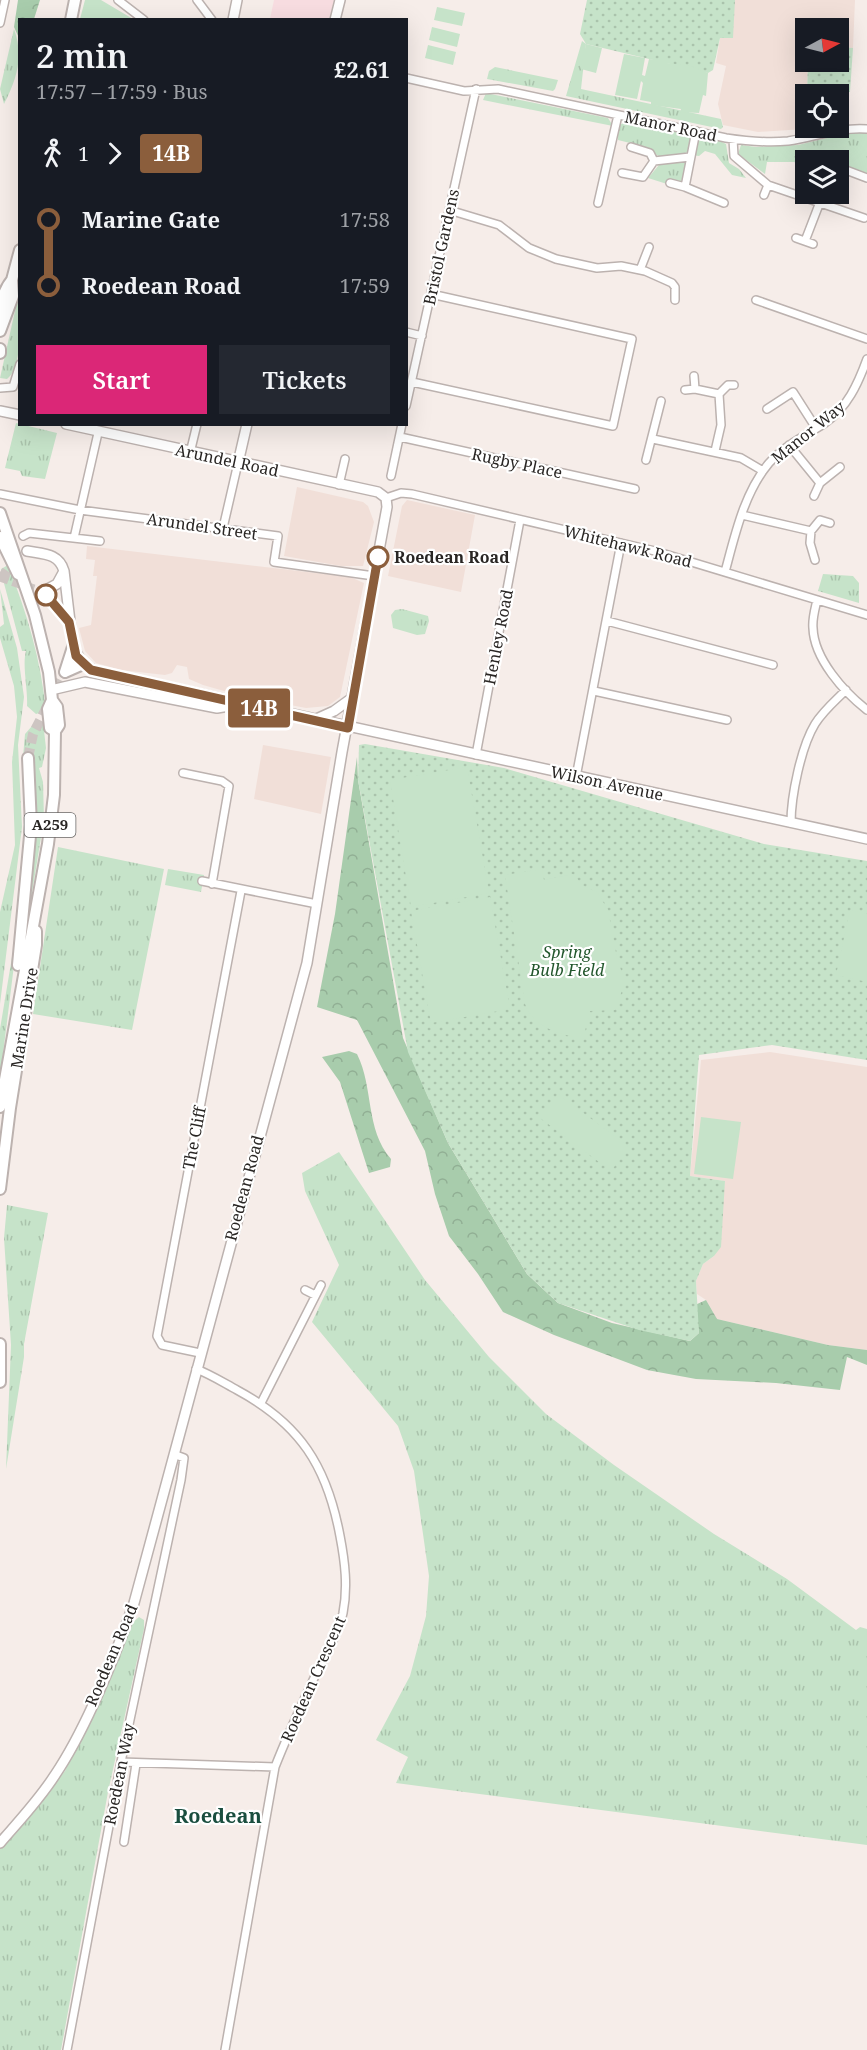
<!DOCTYPE html>
<meta charset="utf-8">
<style>
:root{--surface:#171b24;--page:#242831;--text:#f1f3f6;--muted:#9ea1a6;--accent:#db2777}
body{margin:0;font-family:"Noto Serif",serif;background:var(--page);color:var(--text);height:100vh;display:flex;flex-direction:column;font-size:22px;white-space:nowrap}
*{box-sizing:border-box;margin:0}
p{font-size:20px;color:var(--muted)}
.icon{flex:none;width:33px;height:33px;fill:none;stroke:currentColor;stroke-width:2;stroke-linecap:round;stroke-linejoin:round}
.map{position:relative;flex:1;overflow:hidden}
.panel{position:absolute;left:18px;top:18px;width:390px;height:408px;display:flex;flex-direction:column;background:var(--surface);border-radius:0px;box-shadow:0 6px 24px #0002}
.panel>*{flex:none}
.badge{padding:0 12px;border-radius:4px;font-size:21px;line-height:39px}
.needle{width:39px;rotate:83deg}
.tools{position:absolute;left:795px;top:18px;display:grid;gap:12px}
.tools a{display:grid;place-items:center;width:54px;height:54px;border-radius:0px;background:var(--surface);box-shadow:0 6px 24px #0002;font-size:30px}
.map>.badge{position:absolute;translate:-50% -50%;box-shadow:0 0 0 3px #fff}
.legs{display:flex;align-items:center;gap:9px;height:66px;padding:0 18px;font-size:20px}
.legs p{margin-inline-start:auto}
.summary{display:flex;align-items:center;justify-content:space-between;height:102px;padding:0 18px}
h1{font-size:33px;font-weight:600;line-height:45px}
.action{display:flex;gap:12px;margin-top:auto;padding:12px 18px}
.action a{flex:1;height:69px;border-radius:0px;background:var(--accent);color:#fff;font-size:24px;font-weight:600;line-height:69px;text-align:center}
.action a+a{background:var(--page);color:var(--text)}
ul{padding:0 18px;list-style:none}
li{display:flex;align-items:center;gap:21px;height:66px;font-size:22px}
li i{display:grid;place-items:center;width:9px;height:100%;margin:0 8px;background:currentColor}
li i::after{content:'';width:15px;height:15px;margin:-8px;border:4px solid;border-radius:50%;background:var(--surface)}
li p{margin-inline-start:auto}
li:first-child i{background:linear-gradient(#0000 50%,currentColor 0)}
li:last-child i{background:linear-gradient(currentColor 50%,#0000 0)}
.map>svg:first-child{display:block}
.commercial{fill:#f8dde1}
.built{fill:#f1dfd8}
.grass{fill:url(#grass-tufts)}
.forest{fill:url(#forest-crowns)}
.park{fill:url(#park-dots)}
.garden{fill:#c6e3c9}
.lines{fill:none;stroke-linecap:round;stroke-linejoin:round}
.secondary-tunnel{stroke:#cdc5c2;stroke-width:9;stroke-dasharray:9 4.5;stroke-linecap:butt}
.primary-tunnel{stroke:#cdc5c2;stroke-width:10;stroke-dasharray:10 5;stroke-linecap:butt}
.street-casing{stroke:#bcb2af;stroke-width:10}
.secondary-casing{stroke:#bcb2af;stroke-width:12}
.primary-casing{stroke:#bcb2af;stroke-width:14}
.street{stroke:#fff;stroke-width:7}
.secondary{stroke:#fff;stroke-width:9}
.primary{stroke:#fff;stroke-width:10}
.line-1-casing{stroke:#fff;stroke-width:14}
.line-1{stroke:#8b5e3c;stroke-width:9}
.stop-1-dot{fill:#fff;stroke:#8b5e3c;stroke-width:3}
.labels{text-anchor:middle;stroke-width:4.5;stroke-linejoin:round;paint-order:stroke}
.shield{fill:#fff;stroke:#696766;stroke-width:1.5}
.shield-label{font-size:15px;font-weight:bold;fill:#292624}
.street-label{font-size:16px;fill:#292624;stroke:#fff}
.stop-label{font-size:16px;font-weight:bold;fill:#292624;stroke:#fff;text-anchor:start}
.park-label{font-size:16px;font-style:italic;fill:#23572d;stroke:#fff}
.quarter-label{font-size:20px;font-weight:bold;fill:#1a4e3f;stroke:#fff}
</style>
<div class="map">
<svg width="867" height="2050" viewBox="0 0 867 2050">
<defs>
<pattern id="grass-tufts" width="24" height="20" patternUnits="userSpaceOnUse" patternTransform="scale(1.5)"><rect width="24" height="20" fill="#c6e3c9"/><path d="M3 7l-1-3M5 7V3M7 7l1-3M15 17l-1-3M17 17v-4M19 17l1-3" fill="none" stroke="#aac3ac"/></pattern>
<pattern id="forest-crowns" width="20" height="18" patternUnits="userSpaceOnUse" patternTransform="scale(1.5)"><rect width="20" height="18" fill="#a8ccac"/><path d="M2 6a3 3 0 1 1 6 0M12 15a3 3 0 1 1 6 0" fill="none" stroke="#91af94"/></pattern>
<pattern id="park-dots" width="8" height="8" patternUnits="userSpaceOnUse" patternTransform="scale(1.5)"><rect width="8" height="8" fill="#c6e3c9"/><path d="M2 2h.1M6 6h.1" fill="none" stroke="#aac3ac" stroke-width="1.8" stroke-linecap="round"/></pattern>
</defs>
<rect width="100%" height="100%" fill="#f6ede9"/>
<path class="commercial" d="M274,0H334L329,19H270Z"/>
<path class="built" d="M735,0H855L853,48L839,47L838,28H806V62H808L805,129L758,132L723,125L718,104L726,66L716,63L720,38Z
M297,487L363,502L368,506L374,522L363,566H341L284,556Z
M407,500L475,515L461,592L388,576L402,506Z
M87,546L350,577L364,583L340,697L328,706L306,708L238,695L203,685L189,679L187,667L177,665L172,673L165,675L121,670L96,663L85,651L79,628L91,625L97,576H93L95,560L86,559Z
M263,745L331,757L321,814L254,799Z
M770,1052L867,1067V1350L828,1345L717,1319L706,1300L697,1294L696,1281L703,1264L714,1256L725,1181L690,1176L701,1060Z"/>
<path class="grass" d="M14,29C24,56 17,79 4,104L0,89Z
M582,41L586,44L581,89L721,119L723,127L721,129L566,96Z
M495,67L558,80L555,89L553,91L487,79L489,71Z
M486,93L608,118L613,126L483,100Z
M626,121L690,135L692,139L689,152L662,158L642,146L618,140V126Z
M851,132L867,133V177L839,165L838,160L823,159L819,152H814L811,159L806,160L805,166L794,162H767L765,174L738,154L741,145L756,147L798,145Z
M699,137L720,141L726,144L729,163L739,169L746,178L732,175L715,154L705,151L699,156L692,155Z
M686,160L683,178L680,182L669,180L667,184L648,178L659,165Z
M19,293C20,314 24,366 7,379L0,378Z
M16,423L57,433L45,479L22,476L20,471L5,468Z
M8,565C27,613 41,660 46,711L36,714L27,706C28,689 22,665 26,651H22L1,572V569Z
M823,574L853,576L859,583V603L818,591Z
M0,589L17,648L24,697L18,745L22,827L0,1004V912L15,845L12,762L17,717L14,686L0,638V627L4,624Z
M402,609L428,616L429,621L425,634L417,635L393,628L391,615L395,610Z
M43,722L46,748L42,767L39,768L43,782L44,819L25,936L36,840L35,758L23,757L25,734L32,726Z
M58,847L164,869L132,1030L33,1014Z
M168,869L204,875L201,892L165,885Z
M12,957H15L0,1078V1029Z
M339,1152L425,1280L489,1357L546,1414L614,1465L714,1534L787,1579L856,1630L860,1627L867,1629V1845L396,1783L408,1757L376,1740L410,1676L426,1616L429,1576L414,1471L398,1426L312,1322L339,1265L305,1191L302,1173Z
M7,1205L48,1213L24,1344V1357L6,1469L11,1345L4,1238Z
M139,1617L144,1620V1629L108,1792L61,2050H0V1849L65,1771L131,1624Z"/>
<path class="forest" d="M18,0H40L34,19L20,20L19,38L14,27Z
M357,757L358,780L403,1038L448,1143L527,1274L558,1303L612,1323L690,1341L699,1333L695,1305L706,1300L717,1319L828,1345L867,1350V1365L847,1357L840,1390L776,1383L696,1379L647,1370L554,1335L503,1312L478,1274L449,1236L435,1194L425,1151L357,1020L317,1007L335,914Z
M349,1051L357,1054C374,1088 365,1129 391,1159L390,1167L369,1173L340,1082L322,1057Z"/>
<path class="park" d="M587,0H735L733,38H720L713,70L708,73L586,44L580,34Z
M839,47L853,48L850,92L807,94L808,62H838Z
M365,744L504,768L764,844L867,861V1060L772,1045L699,1055L690,1176L725,1181L721,1247L714,1256L703,1264L696,1281L699,1333L690,1341L639,1330L558,1303L527,1274L448,1143L408,1052L358,780L359,745Z"/>
<path class="garden" d="M85,0H101L133,19H80Z
M437,7L465,13L462,26L434,20Z
M432,27L460,34L457,47L429,40Z
M586,44L602,48L596,73L581,69Z
M428,45L456,52L453,65L425,58Z
M624,54L645,58L642,75L645,76L649,59L667,61V63L691,66L708,73L706,96L703,95L699,113L680,112L681,109L651,105V102L640,100L643,83L641,81L637,99L615,95Z
M467,767L489,893L411,907L390,780Z
M542,869L544,880L573,874L583,886L597,892L608,910L617,958L625,982L615,1010L590,1011L583,1039C560,1034 535,1029 525,1004L505,875Z
M490,897L510,1009L431,1023L411,911Z
M850,910L867,914V982L836,975Z
M558,1094L629,1147L611,1171L540,1118Z
M701,1117L741,1122L733,1179L694,1174Z"/>
<g class="lines">
<path class="secondary-tunnel" d="M0,577L42,592"/>
<path class="primary-tunnel" d="M0,572L12,580
M28,758L33,734L65,672"/>
<defs>
<path id="street" d="M118,0L144,20
M197,0L212,20
M0,23L5,0
M406,78L464,91L498,89L726,138C746,141 767,143 788,141C815,137 839,127 867,129
M696,131L685,187L724,203
M733,139L734,156L768,185L864,218
M631,147L650,153L654,161
M817,158L822,160
M838,167L867,178
M622,173L643,177L654,161L690,157
M670,183L685,187
M764,195L768,185
M598,203L618,115
M449,210L499,225L529,248L556,259L597,268L621,266L645,271L672,283L675,287V300
M796,238L813,244
M805,241L820,202
M640,270L649,247
M756,300L867,339
M406,332L422,336
M694,376L695,389L719,394L721,425L715,451
M412,382L613,426L632,339L431,294
M0,388L13,387L20,364
M685,390L695,389
M719,394L728,385H734
M406,406L476,89
M767,409L793,392L816,428
M400,437L635,489
M653,439L741,458L763,471
M789,445L820,483L840,467
M190,453L197,424
M646,460L661,401
M391,476L402,424
M339,485L345,459
M0,494L80,510L278,536L274,562L374,576
M814,496L820,483
M386,498L401,493L412,494L655,551L867,615
M742,515L811,531L820,520L830,523
M223,528L238,463
M811,531L810,543L815,560
M23,536L29,533L100,541
M74,538L98,433
M725,572C735,535 744,493 769,463C785,445 805,436 825,423C847,408 858,384 867,359
M817,600C815,609 812,619 813,628C814,659 844,692 867,710
M607,621L773,665
M594,691L727,720
M476,755L520,520
M183,773L222,781L229,786L212,884
M576,777L621,543
M791,823C791,796 801,747 815,724C823,711 835,701 846,690
M202,881L317,904
M305,1290L315,1295
M200,1353L162,1345L157,1336L241,891
M196,1369C210,1374 224,1383 237,1390C300,1424 327,1466 340,1536C345,1562 348,1587 343,1613C338,1635 325,1655 315,1676C301,1706 287,1736 275,1767L225,2050
M261,1403L321,1285
M121,1762L275,1767
M124,1842L136,1764
M67,2050L121,1762L181,1480L184,1458L176,1455"/>
<path id="secondary" d="M233,20L237,0
M335,20L340,0
M0,411L20,415
M238,463L247,424
M27,551C43,554 59,553 64,571L73,647L83,664L95,671L867,839
M63,573L57,584L42,592L66,617
M51,690L85,682L217,708L235,705
M314,720L334,711L352,698
M0,1843C19,1821 39,1800 55,1775C86,1729 115,1656 134,1603L307,963L342,752L387,507L386,498L378,492L66,424"/>
<path id="primary" d="M71,20L75,0
M3,316C0,302 3,291 12,280
M0,331L13,296L12,280L20,250
M0,349V353
M0,513L35,615L49,672L52,700L57,707L59,725L55,731L54,795L48,844L0,1107
M0,537L18,574
M65,672L73,647
M65,672L83,664
M52,700L48,709L50,728L55,731
M18,965L31,825L28,758
M0,1189L10,1108L36,945V931
M0,1344V1382"/>
</defs>
<use href="#street" class="street-casing"/>
<use href="#secondary" class="secondary-casing"/>
<use href="#primary" class="primary-casing"/>
<use href="#street" class="street"/>
<use href="#secondary" class="secondary"/>
<use href="#primary" class="primary"/>
</g>
<g class="lines">
<defs>
<path id="line-1" d="M46,595L69,622L76,656L91,670L348,728L378,557"/>
</defs>
<use href="#line-1" class="line-1-casing"/>
<use href="#line-1" class="line-1"/>
</g>
<g class="stop-1-dot">
<circle cx="378" cy="557" r="10"/>
<circle cx="46" cy="595" r="10"/>
</g>
<g class="labels">
<rect class="shield" x="24.5" y="813" width="51" height="24" rx="4.5"/>
<g class="shield-label">
<text x="50" y="830">A259</text>
</g>
<g class="street-label">
<text transform="translate(671 126) rotate(12)" y="6">Manor Road</text>
<text transform="translate(441 247) rotate(-78)" y="6">Bristol Gardens</text>
<text transform="translate(808 432) rotate(-39)" y="6">Manor Way</text>
<text transform="translate(227 460) rotate(12)" y="6">Arundel Road</text>
<text transform="translate(517 463) rotate(12)" y="6">Rugby Place</text>
<text transform="translate(202 526) rotate(8)" y="6">Arundel Street</text>
<text transform="translate(628 546) rotate(14)" y="6">Whitehawk Road</text>
<text transform="translate(498 637) rotate(-79)" y="6">Henley Road</text>
<text transform="translate(607 783) rotate(12)" y="6">Wilson Avenue</text>
<text transform="translate(24 1018) rotate(-81)" y="6">Marine Drive</text>
<text transform="translate(194 1138) rotate(-79)" y="6">The Cliff</text>
<text transform="translate(244 1188) rotate(-75)" y="6">Roedean Road</text>
<text transform="translate(111 1655) rotate(-67)" y="6">Roedean Road</text>
<text transform="translate(313 1679) rotate(-66)" y="6">Roedean Crescent</text>
<text transform="translate(119 1774) rotate(-79)" y="6">Roedean Way</text>
</g>
<g class="stop-label">
<text x="394" y="563">Roedean Road</text>
</g>
<g class="park-label">
<text x="567" y="958">Spring<tspan x="567" dy="18">Bulb Field</tspan></text>
</g>
<g class="quarter-label">
<text x="218" y="1823">Roedean</text>
</g>
</g>
</svg>
<div class="tools">
<a><svg class="needle" viewBox="-14 -14 28 28"><path d="M0-13l5 13h-10z" fill="#e53935"/><path d="M0 13l5-13h-10z" fill="#9ea1a6"/></svg></a>
<a><svg class="icon" aria-label="locate" viewBox="0 0 24 24"><circle cx="12" cy="12" r="6"/><path d="M12 2v4M12 18v4M2 12h4M18 12h4"/></svg></a>
<a><svg class="icon" aria-label="layers" viewBox="0 0 24 24"><path d="M12 4l9 5-9 5-9-5zM3 14l9 5 9-5"/></svg></a>
</div>
<b class="badge" style="left:259px;top:708px;background:#8b5e3c;color:#fff">14B</b>
<section class="panel">
<div class="summary"><div><h1>2 min</h1><p>17:57 – 17:59 · Bus</p></div><b>£2.61</b></div>
<div class="legs"><svg class="icon" aria-label="walk" viewBox="0 0 24 24"><circle cx="13" cy="4" r="2"/><path d="M13 8l-2 6 4 7M11 14l-3 7M7 12l3-4h3l4 4"/></svg>1<svg class="icon" aria-label="forward" viewBox="0 0 24 24"><path d="M9 5l7 7-7 7"/></svg><b class="badge" style="background:#8b5e3c;color:#fff">14B</b></div>
<ul>
<li><i style="color:#8b5e3c"></i><b>Marine Gate</b><p>17:58</p></li>
<li><i style="color:#8b5e3c"></i><b>Roedean Road</b><p>17:59</p></li>
</ul>
<div class="action"><a>Start</a><a>Tickets</a></div>
</section>
</div>
